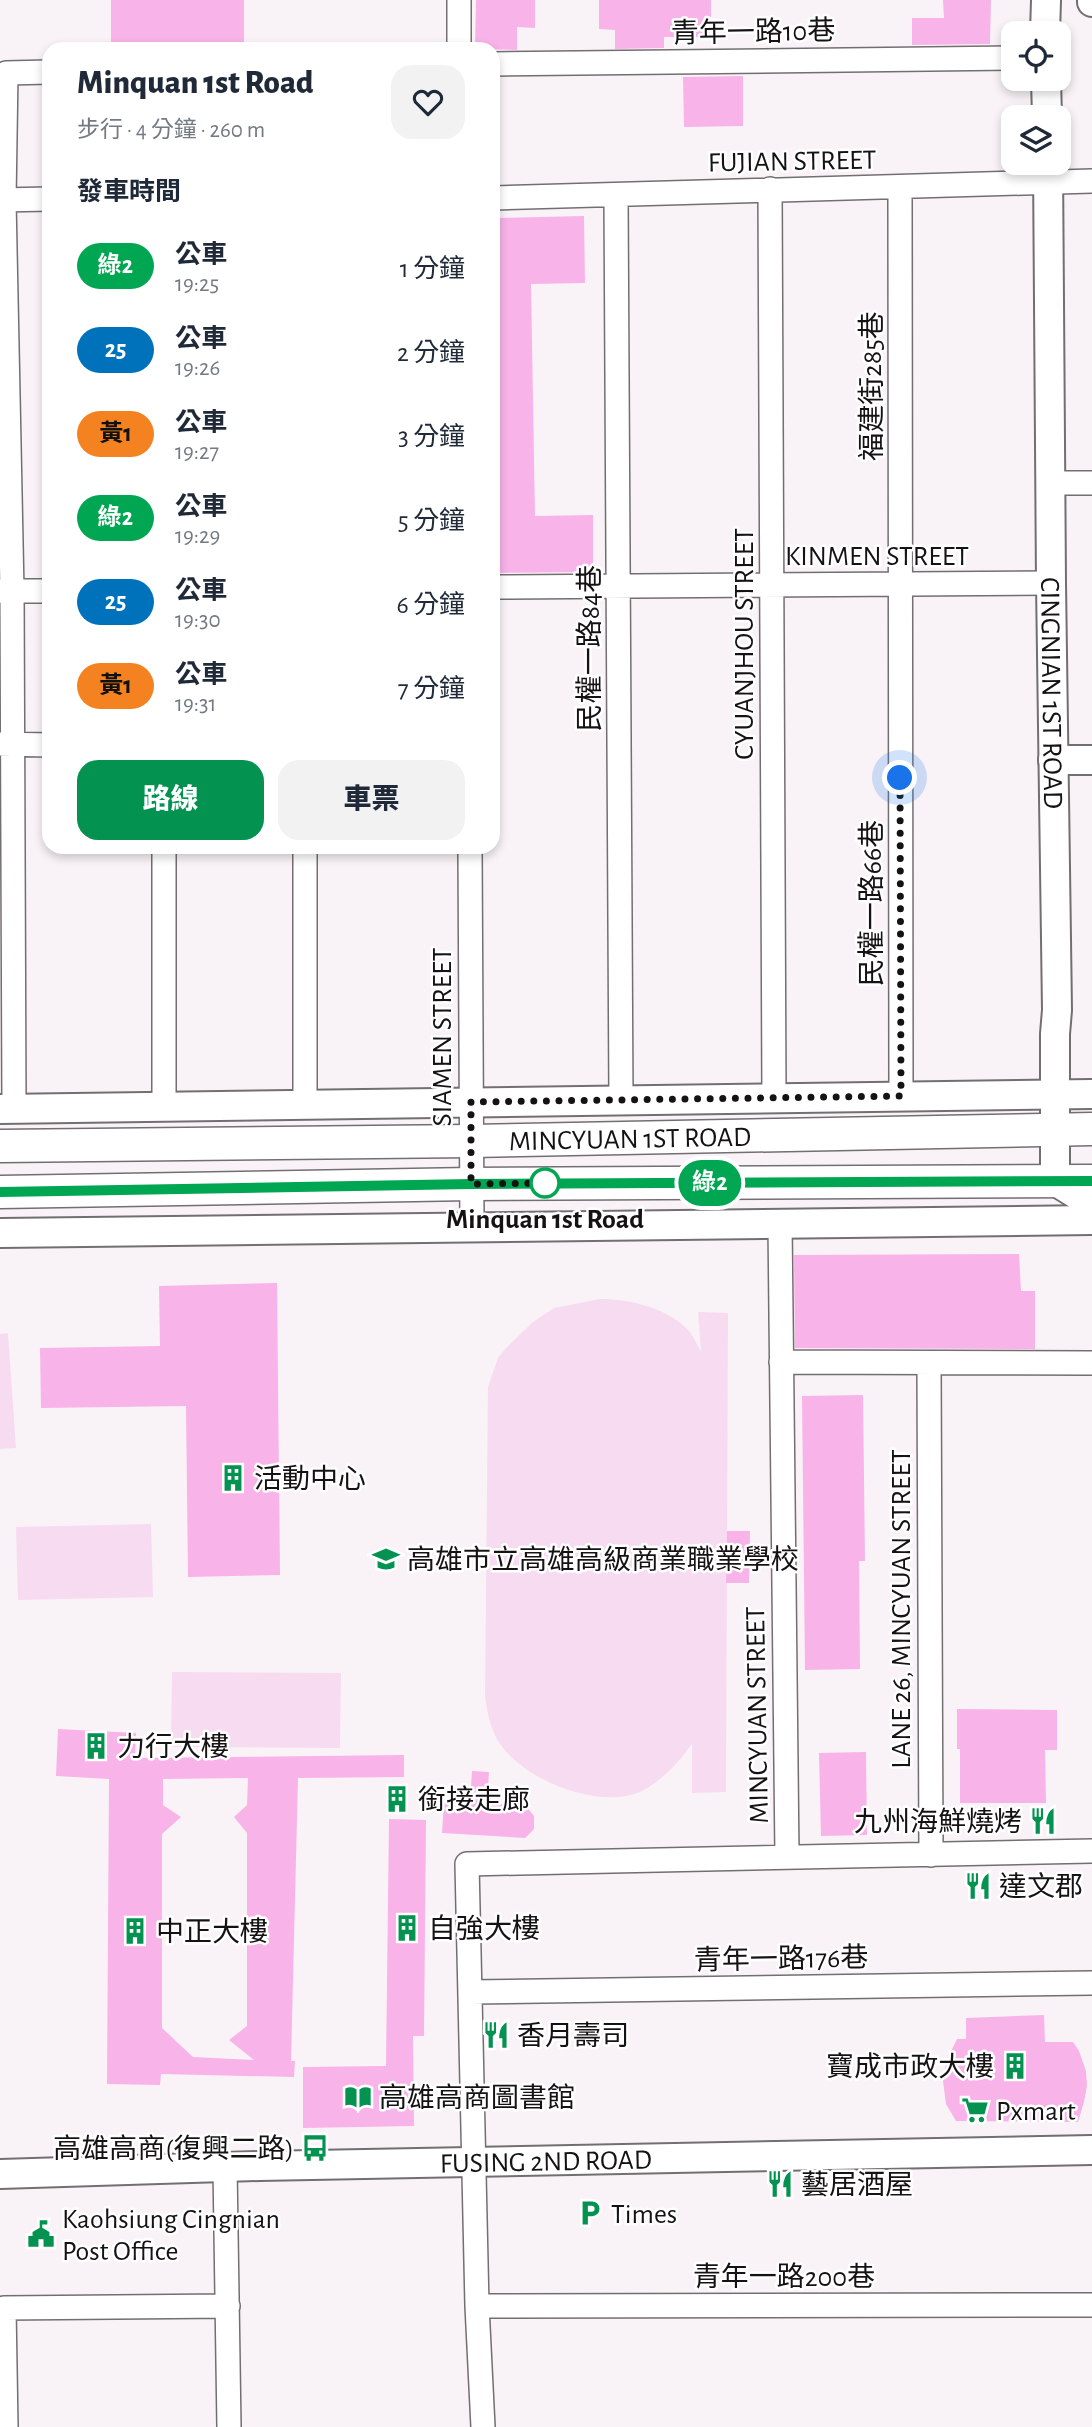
<!DOCTYPE html>
<html lang="zh-TW">
<meta charset="utf-8">
<style>
:root{--surface:#fff;--page:#f2f2f3;--text:#1f2937;--muted:#747a83;--accent:#049251}
body{margin:0;font-family:"Alegreya Sans","Noto Sans TC",sans-serif;background:var(--page);color:var(--text);height:100vh;display:flex;flex-direction:column;font-size:26px;white-space:nowrap}
*{box-sizing:border-box;margin:0}
p{font-size:23px;color:var(--muted)}
.icon{flex:none;width:38px;height:38px;fill:none;stroke:currentColor;stroke-width:2;stroke-linecap:round;stroke-linejoin:round}
.map{position:relative;flex:1;overflow:hidden}
.drawer{position:absolute;left:42px;top:42px;width:458px;height:812px;display:flex;flex-direction:column;background:var(--surface);border-radius:21px;box-shadow:0 4px 10px #0003}
.drawer>*{flex:none}
.badge{padding:0 14px;border-radius:23px;font-size:24px;line-height:46px}
.tools{position:absolute;left:1001px;top:21px;display:grid;gap:14px}
.tools a{display:grid;place-items:center;width:70px;height:70px;border-radius:14px;background:var(--surface);box-shadow:0 4px 10px #0003;font-size:35px}
.you{position:absolute;width:35px;height:35px;margin:-18px;border:5px solid #fff;border-radius:50%;background:#1a73e8;box-shadow:0 0 0 10px #1a73e833}
.map>.badge{position:absolute;translate:-50% -50%;box-shadow:0 0 0 4px #fff}
h2{padding:0 35px;font-size:26px;line-height:63px}
.round{display:grid;place-items:center;flex:none;width:74px;height:74px;border-radius:21px;background:var(--page)}
.head{display:flex;align-items:center;justify-content:space-between;height:119px;padding:0 35px}
h1{font-size:33px;font-weight:800;line-height:52px}
.action{display:flex;gap:14px;margin-top:auto;padding:14px 35px}
.action a{flex:1;height:80px;border-radius:21px;background:var(--accent);color:#fff;font-size:28px;font-weight:800;line-height:80px;text-align:center}
.action a+a{background:var(--page);color:var(--text)}
ul{padding:0;list-style:none}
li{display:flex;align-items:center;gap:21px;height:84px;padding:0 35px}
li div{flex:1}
li b{display:block;font-size:26px}
li em{font-style:normal}
li .badge{min-width:77px;font-weight:700;text-align:center}
.map>svg:first-child{display:block}
.green{fill:#f7dbf0}
.building{fill:#f8b3e9;fill-rule:evenodd}
.lines{fill:none;stroke-linecap:round;stroke-linejoin:round}
.minor-casing{stroke:#736e72;stroke-width:26}
.tertiary-casing{stroke:#736e72;stroke-width:32}
.secondary-casing{stroke:#736e72;stroke-width:35}
.minor{stroke:#fff;stroke-width:23}
.tertiary{stroke:#fff;stroke-width:28}
.secondary{stroke:#fff;stroke-width:32}
.line-casing{stroke:#fff;stroke-width:16}
.line{stroke:#00a651;stroke-width:10}
.walk{stroke:#141213;stroke-width:7;stroke-dasharray:0 12.6}
.stop-dot{fill:#fff;stroke:#00a651;stroke-width:3.5}
.labels{text-anchor:middle;stroke-width:5;stroke-linejoin:round;paint-order:stroke}
.street-label{font-size:28px;fill:#141213;stroke:#fff}
.stop-label{font-size:28px;font-weight:bold;fill:#141213;stroke:#fff}
.poi-label{font-size:28px;fill:#141213;stroke:#fff;text-anchor:start}
</style>
<div class="map">
<svg width="1092" height="2427" viewBox="0 0 1092 2427">
<rect width="100%" height="100%" fill="#f9f3f7"/>
<path class="green" d="M600,1299C630,1299 669,1308 690,1332C694,1338 697,1345 701,1351L698,1312L728,1313L726,1792L692,1793V1744C679,1762 663,1780 642,1791C599,1812 512,1777 494,1733C489,1722 487,1709 485,1697L488,1387L498,1358L506,1348L533,1322L554,1308Z
M8,1333L16,1448L0,1449V1334Z
M151,1524L153,1597L18,1600L16,1527Z
M172,1672L341,1673L340,1748L171,1747Z"/>
<path class="building" d="M111,0H244V45L219,46V49H111Z
M476,0H535V28L517,27V50L475,49Z
M599,0H711V37H664V48L615,49V30L599,29Z
M943,0H991L990,44L912,45V18H944Z
M743,76V126L684,127L683,77Z
M584,216L585,283L531,284L535,516L593,515V572L494,573V218Z
M1019,1254L1021,1291H1035V1349L795,1348L794,1255Z
M277,1283L280,1575L188,1577L186,1406L41,1408L40,1348L160,1346L159,1286Z
M863,1395L865,1561H859L860,1669L805,1670L802,1396Z
M727,1531H750L749,1583H726Z
M957,1709L1057,1710V1750H1045L1046,1803H960V1749H957Z
M58,1729L136,1733L135,1758L404,1755V1777L298,1778L291,2061H295L294,2077L161,2074L160,2085L107,2084L109,1779L56,1776ZM248,1778L247,1805L234,1817L247,1833V2026L229,2040L254,2060L193,2057L162,2028V1834L181,1817L163,1805V1779Z
M866,1752L867,1835L821,1836L819,1753Z
M472,1771L489,1772L487,1803L525,1805L534,1816V1829L525,1838L442,1833L444,1802L470,1804Z
M389,1819L426,1820L424,2036H413L414,2126L303,2128V2067L386,2066Z
M1044,2015L1045,2042H1073L1079,2051L1086,2071L1087,2086L1084,2102L1078,2122L956,2121L946,2104L943,2081L946,2062L957,2039H966V2018Z"/>
<g class="lines">
<defs>
<path id="minor" d="M459,0V49
M494,64L1013,58
M900,187L901,1096
M770,189L774,1098
M616,195L621,1101
M494,198L1092,181
M0,200L49,199
M1050,483H1092
M494,587L1051,583
M0,591H49
M0,744L49,745
M164,847V1107
M305,847V1105
M470,847L472,1227
M14,1109L12,591L4,200L6,73L49,72
M780,1223L787,1857
M781,1362L1092,1363
M929,1363L931,1855
M471,1992L1092,1983
M225,2167L229,2427
M477,2306L1092,2305
M6,2427L4,2308L228,2306
M483,2427L477,2306L467,1864L1092,1851"/>
<g id="tertiary">
<path d="M1092,0V2"/>
<path d="M1045,33L1046,0"/>
<path d="M1046,79L1047,117"/>
<path id="s1" d="M1048,163L1051,583L1057,1010L1055,1034V1181L1092,1204"/>
<path d="M1053,760H1092"/>
<path d="M0,1109L1092,1094"/>
<path d="M0,1233L1092,1220"/>
<path id="s2" d="M0,2174L259,2166L1092,2150"/>
</g>
<g id="secondary">
<path id="s3" d="M0,1146L471,1141L1092,1129"/>
<path d="M0,1192L471,1184L1092,1181"/>
</g>
</defs>
<use href="#minor" class="minor-casing"/>
<use href="#tertiary" class="tertiary-casing"/>
<use href="#secondary" class="secondary-casing"/>
<use href="#minor" class="minor"/>
<use href="#tertiary" class="tertiary"/>
<use href="#secondary" class="secondary"/>
</g>
<g class="lines">
<defs>
<path id="line" d="M0,1192L471,1184L1092,1181"/>
</defs>
<use href="#line" class="line-casing"/>
<use href="#line" class="line"/>
<path class="walk" d="M545,1183H549L471,1184V1102L901,1096L900,778"/>
</g>
<defs>
<symbol id="building-bare" viewBox="-9 -9 18 18"><path d="M-4-6H4V6H1V3H-1V6H-4ZM-2.5-4.3h1.7v1.8h-1.7ZM.8-4.3h1.7v1.8H.8ZM-2.5-1h1.7V.8h-1.7ZM.8-1h1.7V.8H.8Z" fill="#049251" stroke="#fff" stroke-width="2.5" paint-order="stroke"/></symbol>
<symbol id="school-bare" viewBox="-9 -9 18 18"><path d="M0-5L7-2L0 1L-7-2ZM-4 1L0 2.5L4 1V4Q0 6-4 4Z" fill="#049251" stroke="#fff" stroke-width="2.5" paint-order="stroke"/></symbol>
<symbol id="restaurant-bare" viewBox="-9 -9 18 18"><path d="M-5-6h1v4h1v-4h1v4h1v-4h1v5L-1.5 .5V6h-2V.5L-5-1ZM5-6V6H3V1.5H1.5Q1.5-4 5-6Z" fill="#049251" stroke="#fff" stroke-width="2.5" paint-order="stroke"/></symbol>
<symbol id="library-bare" viewBox="-9 -9 18 18"><path d="M-6-4Q-3-5.5-.7-3.5V5Q-3 3-6 4ZM6-4Q3-5.5 .7-3.5V5Q3 3 6 4Z" fill="#049251" stroke="#fff" stroke-width="2.5" paint-order="stroke"/></symbol>
<symbol id="supermarket-bare" viewBox="-9 -9 18 18"><path d="M-6-5.5h2.5l.6 2H6L4.5 2H-2.5L-4.4-4H-6ZM-1.5 3.2a1.3 1.3 0 1 0 .1 0ZM3 3.2a1.3 1.3 0 1 0 .1 0Z" fill="#049251" stroke="#fff" stroke-width="2.5" paint-order="stroke"/></symbol>
<symbol id="bus-bare" viewBox="-9 -9 18 18"><path d="M-5-6H5V4H4V6H2V4H-2V6H-4V4H-5ZM-3.5-4V0h7V-4ZM-3.5 1.2v1.5H-2V1.2ZM2 1.2v1.5H3.5V1.2Z" fill="#049251" stroke="#fff" stroke-width="2.5" paint-order="stroke"/></symbol>
<symbol id="parking-bare" viewBox="-9 -9 18 18"><path d="M-3.5-5.5H1a3.5 3.5 0 0 1 0 7H-1V5.5H-3.5ZM-1-3.4V-.6H.8a1.4 1.4 0 0 0 0-2.8Z" fill="#049251" stroke="#fff" stroke-width="2.5" paint-order="stroke"/></symbol>
<symbol id="civic-bare" viewBox="-9 -9 18 18"><path d="M-.6-6.5H3V-4.5H.6V-3L4-1V1h2V6H-6V1h2V-1L-.6-3ZM-1.2 2.5V6h2.4V2.5Z" fill="#049251" stroke="#fff" stroke-width="2.5" paint-order="stroke"/></symbol>
</defs>
<g fill-rule="evenodd">
<use href="#building-bare" x="214" y="1459" width="38" height="38"/>
<use href="#school-bare" x="367" y="1540" width="38" height="38"/>
<use href="#building-bare" x="77" y="1727" width="38" height="38"/>
<use href="#building-bare" x="378" y="1780" width="38" height="38"/>
<use href="#restaurant-bare" x="1024" y="1802" width="38" height="38"/>
<use href="#restaurant-bare" x="959" y="1867" width="38" height="38"/>
<use href="#building-bare" x="388" y="1909" width="38" height="38"/>
<use href="#building-bare" x="116" y="1912" width="38" height="38"/>
<use href="#restaurant-bare" x="477" y="2016" width="38" height="38"/>
<use href="#building-bare" x="996" y="2047" width="38" height="38"/>
<use href="#library-bare" x="339" y="2078" width="38" height="38"/>
<use href="#supermarket-bare" x="956" y="2091" width="38" height="38"/>
<use href="#bus-bare" x="296" y="2129" width="38" height="38"/>
<use href="#restaurant-bare" x="761" y="2165" width="38" height="38"/>
<use href="#parking-bare" x="571" y="2194" width="38" height="38"/>
<use href="#civic-bare" x="22" y="2215" width="38" height="38"/>
</g>
<circle class="stop-dot" cx="545" cy="1183" r="14"/>
<g class="labels">
<g class="street-label">
<text transform="translate(753 31) rotate(-1)" y="10">青年一路10巷</text>
<text transform="translate(792 160) rotate(-1)" y="10">FUJIAN STREET</text>
<text transform="translate(871 386) rotate(-90)" y="10">福建街285巷</text>
<text x="877" y="565">KINMEN STREET</text>
<text transform="translate(743 644) rotate(-90)" y="10">CYUANJHOU STREET</text>
<text transform="translate(589 648) rotate(-90)" y="10">民權一路84巷</text>
<text dy="10" stroke="none"><textPath href="#s1" startOffset="530">CINGNIAN 1ST ROAD</textPath></text>
<text transform="translate(871 903) rotate(-90)" y="10">民權一路66巷</text>
<text transform="translate(441 1037) rotate(-90)" y="10">SIAMEN STREET</text>
<text dy="10" stroke="none"><textPath href="#s3" startOffset="630">MINCYUAN 1ST ROAD</textPath></text>
<text transform="translate(900 1609) rotate(-90)" y="10">LANE 26, MINCYUAN STREET</text>
<text transform="translate(756 1715) rotate(-91)" y="10">MINCYUAN STREET</text>
<text transform="translate(781 1958) rotate(-1)" y="10">青年一路176巷</text>
<text dy="10" stroke="none"><textPath href="#s2" startOffset="546">FUSING 2ND ROAD</textPath></text>
<text x="784" y="2286">青年一路200巷</text>
</g>
<g class="stop-label">
<text x="545" y="1228">Minquan 1st Road</text>
</g>
<g class="poi-label">
<text x="254" y="1488">活動中心</text>
<text x="407" y="1569">高雄市立高雄高級商業職業學校</text>
<text x="117" y="1756">力行大樓</text>
<text x="418" y="1809">銜接走廊</text>
<text x="1022" y="1831" text-anchor="end">九州海鮮燒烤</text>
<text x="999" y="1896">達文郡</text>
<text x="428" y="1938">自強大樓</text>
<text x="156" y="1941">中正大樓</text>
<text x="517" y="2045">香月壽司</text>
<text x="994" y="2076" text-anchor="end">寶成市政大樓</text>
<text x="379" y="2107">高雄高商圖書館</text>
<text x="996" y="2120">Pxmart</text>
<text x="294" y="2158" text-anchor="end">高雄高商(復興二路)</text>
<text x="801" y="2194">藝居酒屋</text>
<text x="611" y="2223">Times</text>
<text x="62" y="2228">Kaohsiung Cingnian<tspan x="62" dy="32">Post Office</tspan></text>
</g>
</g>
</svg>
<div class="tools">
<a><svg class="icon" aria-label="locate" viewBox="0 0 24 24"><circle cx="12" cy="12" r="6"/><path d="M12 2v4M12 18v4M2 12h4M18 12h4"/></svg></a>
<a><svg class="icon" aria-label="layers" viewBox="0 0 24 24"><path d="M12 4l9 5-9 5-9-5zM3 14l9 5 9-5"/></svg></a>
</div>
<div class="you" style="left:900px;top:778px"></div>
<b class="badge" style="left:710px;top:1183px;background:#00a651;color:#fff">綠2</b>
<section class="drawer">
<div class="head"><div><h1>Minquan 1st Road</h1><p>步行 · 4 分鐘 · 260 m</p></div><a class="round"><svg class="icon" aria-label="heart" viewBox="0 0 24 24"><path d="M12 20l-8-8c-3-5 5-10 8-4 3-6 11-1 8 4z"/></svg></a></div>
<h2>發車時間</h2>
<ul>
<li><span class="badge" style="background:#00a651;color:#fff">綠2</span><div><b>公車</b><p>19:25</p></div><em>1 分鐘</em></li>
<li><span class="badge" style="background:#0072bc;color:#fff">25</span><div><b>公車</b><p>19:26</p></div><em>2 分鐘</em></li>
<li><span class="badge" style="background:#f58220;color:#111">黃1</span><div><b>公車</b><p>19:27</p></div><em>3 分鐘</em></li>
<li><span class="badge" style="background:#00a651;color:#fff">綠2</span><div><b>公車</b><p>19:29</p></div><em>5 分鐘</em></li>
<li><span class="badge" style="background:#0072bc;color:#fff">25</span><div><b>公車</b><p>19:30</p></div><em>6 分鐘</em></li>
<li><span class="badge" style="background:#f58220;color:#111">黃1</span><div><b>公車</b><p>19:31</p></div><em>7 分鐘</em></li>
</ul>
<div class="action"><a>路線</a><a>車票</a></div>
</section>
</div>
